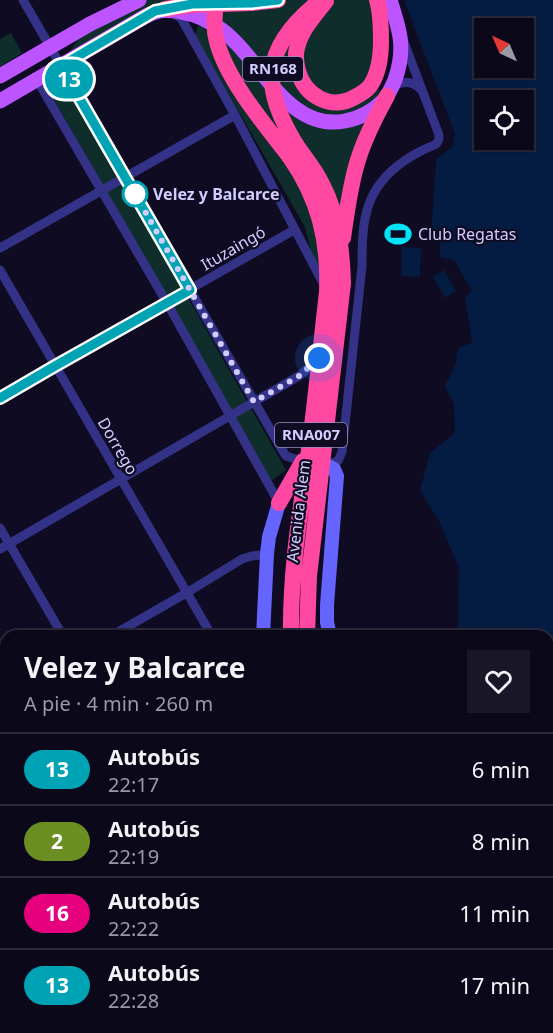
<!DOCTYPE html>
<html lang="es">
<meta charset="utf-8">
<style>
:root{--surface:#0b081a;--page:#191627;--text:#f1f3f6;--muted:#9a9aa2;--line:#2b2939}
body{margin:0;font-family:"Noto Sans",sans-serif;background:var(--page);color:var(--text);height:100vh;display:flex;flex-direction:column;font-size:22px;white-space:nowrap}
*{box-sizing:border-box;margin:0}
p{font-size:20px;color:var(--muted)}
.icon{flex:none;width:33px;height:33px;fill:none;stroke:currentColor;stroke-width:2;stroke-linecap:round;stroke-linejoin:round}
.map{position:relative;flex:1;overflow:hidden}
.sheet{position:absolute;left:0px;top:630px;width:554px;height:404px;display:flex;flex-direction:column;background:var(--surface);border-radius:18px 18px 0 0;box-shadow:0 2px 4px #0004,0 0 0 2px var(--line)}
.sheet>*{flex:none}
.badge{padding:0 12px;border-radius:20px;font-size:21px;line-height:39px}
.needle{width:39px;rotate:316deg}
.buttons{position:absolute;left:474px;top:18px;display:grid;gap:12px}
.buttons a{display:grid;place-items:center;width:60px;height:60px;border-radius:0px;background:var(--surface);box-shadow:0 2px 4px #0004,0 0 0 2px var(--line);font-size:30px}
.you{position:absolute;width:30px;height:30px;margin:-15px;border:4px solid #fff;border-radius:50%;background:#1a73e8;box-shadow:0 0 0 9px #1a73e833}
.map>.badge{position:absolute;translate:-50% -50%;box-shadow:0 0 0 3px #fff}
.round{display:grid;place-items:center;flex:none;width:63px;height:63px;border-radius:0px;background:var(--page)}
.head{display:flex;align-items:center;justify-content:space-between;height:102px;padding:0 24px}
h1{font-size:28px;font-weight:700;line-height:45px}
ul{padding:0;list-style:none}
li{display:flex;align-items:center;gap:18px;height:72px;padding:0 24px;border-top:2px solid var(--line)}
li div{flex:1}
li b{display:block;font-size:22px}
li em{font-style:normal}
li .badge{min-width:66px;font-weight:700;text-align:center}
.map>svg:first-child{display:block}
.green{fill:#0e2d2b}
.water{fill:#051c42;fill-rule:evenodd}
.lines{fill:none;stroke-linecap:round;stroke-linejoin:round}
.street{stroke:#343286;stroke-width:9}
.secondary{stroke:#6564ff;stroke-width:14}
.primary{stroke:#bc54ff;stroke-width:15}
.highway{stroke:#ff48a2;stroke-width:16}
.highway-bridge{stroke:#ff48a2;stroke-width:16}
.line-casing{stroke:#fff;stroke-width:14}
.line{stroke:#00a3b4;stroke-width:9}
.walk{stroke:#d2cdff;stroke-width:6;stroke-dasharray:0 10.8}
.stop-dot{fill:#fff;stroke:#00a3b4;stroke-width:3}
.labels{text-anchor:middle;stroke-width:4.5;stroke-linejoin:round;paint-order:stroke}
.shield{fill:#0f0b22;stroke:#9893bd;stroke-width:1.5}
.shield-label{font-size:15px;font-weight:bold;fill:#d2cdff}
.stop-label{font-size:16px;font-weight:bold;fill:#d2cdff;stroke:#0f0b22;text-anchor:start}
.poi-label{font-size:16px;fill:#d2cdff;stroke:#0f0b22;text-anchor:start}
.street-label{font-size:16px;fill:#d2cdff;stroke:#0f0b22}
</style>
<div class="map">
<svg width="553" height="1033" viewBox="0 0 553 1033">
<rect width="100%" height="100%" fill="#0f0b22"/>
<path class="green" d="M145,0H189L62,63L84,30Z
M192,0H369C376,25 379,61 362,83L363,85C339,104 310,95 304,64L289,66C303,112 341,123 376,89L385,93C373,107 360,116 342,118C289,123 266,63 233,33C222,23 208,16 193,11Z
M202,25L218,33L292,112L369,121L340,220L309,205L319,246V268L312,256L305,227L195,35L198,26Z
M11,33L22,53L0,67V39Z
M61,74L286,470L270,482L161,286L44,82Z
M147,1028H177L175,1031L176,1033H143Z"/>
<path class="water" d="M404,0H553V1033H373V1028H548V636H458L459,568L438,519L420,491L430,453L455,433L454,404L445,386L456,363L458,348L472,343L465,297L472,291L454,260L440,257V236L431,235L436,160L452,147L455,134ZM524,28V68H484V28ZM524,100V140H484V100Z
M402,247L421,248L420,277L401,276Z
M444,270L456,291L445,298L433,277Z"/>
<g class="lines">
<path class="street" d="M23,0L284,453L286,456L305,462
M172,13L181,18L235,115L324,285
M37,80L167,303L279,503
M392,86C404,81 413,80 422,91
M0,248L235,115
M0,270L212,636
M0,398L55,366L294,230
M325,465L338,461L342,452L362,266C362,242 362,214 374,193C384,175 402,161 419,152C424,149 431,147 436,144C439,141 439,139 439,135L404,42
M0,528L63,636
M0,549L299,376L318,360
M111,636L188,592L242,559L252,556L267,554
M0,699L6,695
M0,789L6,799
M0,848L6,845"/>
<path class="secondary" d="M326,465L334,469L337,476L327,605V622L330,636
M263,636L267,554L269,537L279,503
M242,1033L245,1028"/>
<path class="primary" d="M0,76L90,24L139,0
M0,101L146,16C158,10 167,9 181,12C195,14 211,22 222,30C260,58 287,132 345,121C361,118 373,111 384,100C389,94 392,87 395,80C406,48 400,31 390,0"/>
<path class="highway" d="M326,1C315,15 301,30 297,48C295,55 296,63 298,71C305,96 331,111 355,97C361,94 366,91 370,86C379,73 381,56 381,41C381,28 381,13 377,0
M165,9L192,5L252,3L278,0
M299,149C307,160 316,171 322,184C338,214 342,249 343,283L309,576L307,636
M289,156C319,199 329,240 327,292C321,344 316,397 309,450C300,512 290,573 291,636
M343,238C347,211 350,185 358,160C365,137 376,116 387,96
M279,503L303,461
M115,1033L119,1028
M136,1033L140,1028"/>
<path class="highway-bridge" d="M217,0C214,14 213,28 217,42C227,80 265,125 289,156
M299,149C259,87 261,47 321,0"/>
</g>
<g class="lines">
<defs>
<path id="line" d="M0,398L55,366L190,290L61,66L155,11L192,4L252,3L278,0"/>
</defs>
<use href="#line" class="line-casing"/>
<use href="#line" class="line"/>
<path class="walk" d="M135,194L254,402L299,376L319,358"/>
</g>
<defs>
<symbol id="stadium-bare" viewBox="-9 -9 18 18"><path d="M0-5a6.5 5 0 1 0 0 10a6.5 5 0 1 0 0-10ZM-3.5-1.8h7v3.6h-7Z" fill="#00e2f8" stroke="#0f0b22" stroke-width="2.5" paint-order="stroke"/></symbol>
</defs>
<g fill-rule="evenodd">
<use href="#stadium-bare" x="379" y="215" width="38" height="38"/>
</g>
<circle class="stop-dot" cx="135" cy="194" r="12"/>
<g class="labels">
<g class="shield">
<rect x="243" y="57" width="60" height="24" rx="4.5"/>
<rect x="275" y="423" width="72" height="24" rx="4.5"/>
</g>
<g class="shield-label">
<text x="273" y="74">RN168</text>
<text x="311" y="440">RNA007</text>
</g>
<g class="stop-label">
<text x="153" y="200">Velez y Balcarce</text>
</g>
<g class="poi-label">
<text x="418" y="240">Club Regatas</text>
</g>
<g class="street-label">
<text transform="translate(233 248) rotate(-30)" y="6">Ituzaingó</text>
<text transform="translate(118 446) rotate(60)" y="6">Dorrego</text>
<text transform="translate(298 511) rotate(-83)" y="6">Avenida Alem</text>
</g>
</g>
</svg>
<div class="buttons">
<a><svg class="needle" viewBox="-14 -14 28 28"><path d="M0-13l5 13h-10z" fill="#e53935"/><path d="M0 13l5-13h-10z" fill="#9a9aa2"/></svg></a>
<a><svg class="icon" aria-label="locate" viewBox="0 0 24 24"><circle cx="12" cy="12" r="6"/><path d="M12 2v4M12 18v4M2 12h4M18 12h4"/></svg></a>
</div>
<div class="you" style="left:319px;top:358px"></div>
<b class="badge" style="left:69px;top:79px;background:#00a3b4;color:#fff">13</b>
<section class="sheet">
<div class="head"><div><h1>Velez y Balcarce</h1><p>A pie · 4 min · 260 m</p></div><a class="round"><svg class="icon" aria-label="heart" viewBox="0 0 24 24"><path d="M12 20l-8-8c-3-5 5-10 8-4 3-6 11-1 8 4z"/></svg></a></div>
<ul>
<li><span class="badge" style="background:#00a3b4;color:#fff">13</span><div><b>Autobús</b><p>22:17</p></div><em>6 min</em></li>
<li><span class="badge" style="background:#6b8e23;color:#fff">2</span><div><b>Autobús</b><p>22:19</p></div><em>8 min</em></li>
<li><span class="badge" style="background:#e6007e;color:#fff">16</span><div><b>Autobús</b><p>22:22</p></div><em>11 min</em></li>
<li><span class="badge" style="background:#00a3b4;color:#fff">13</span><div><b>Autobús</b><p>22:28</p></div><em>17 min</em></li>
</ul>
</section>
</div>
